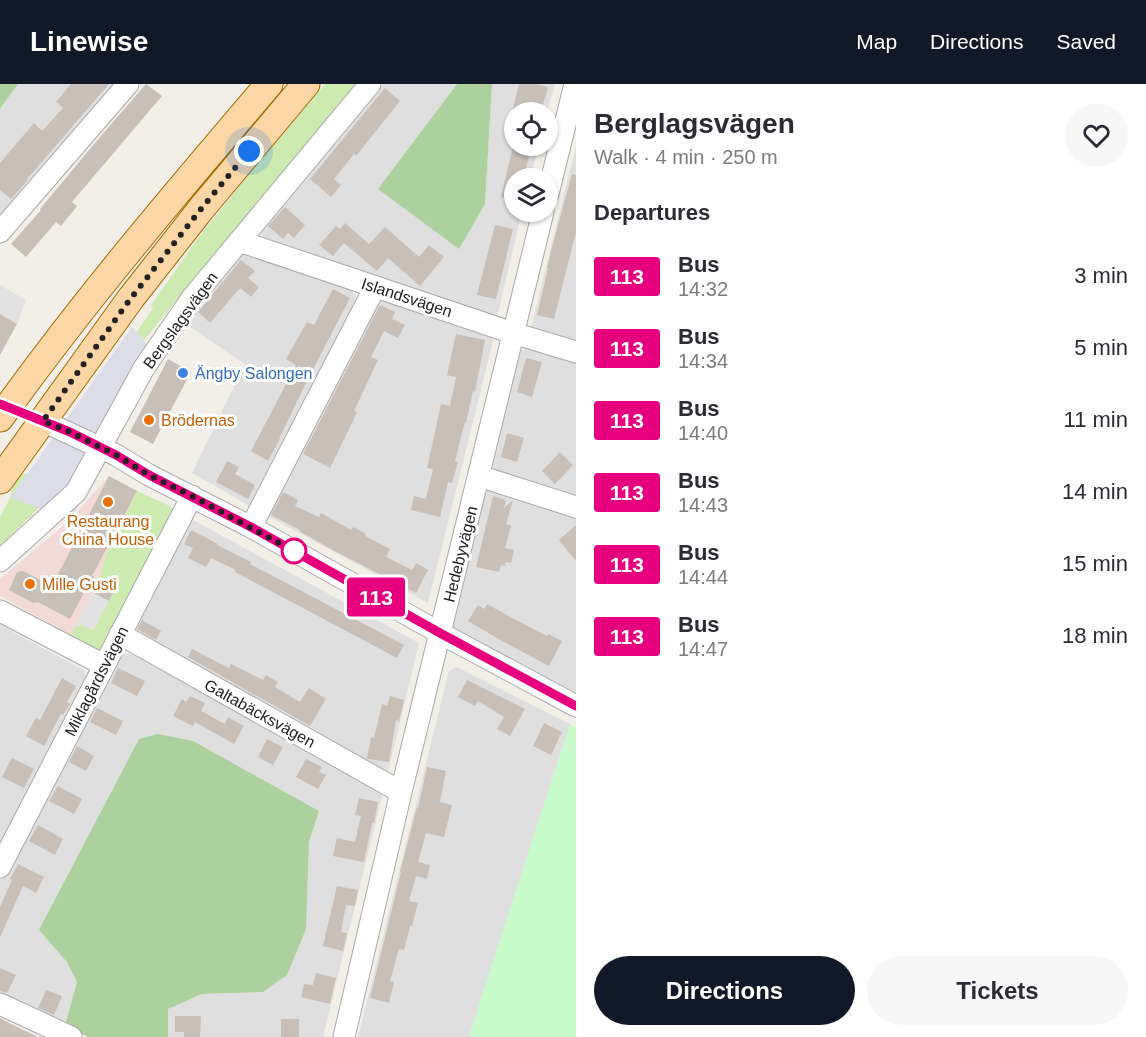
<!DOCTYPE html>
<meta charset="utf-8">
<style>
:root{--surface:#fff;--page:#f7f7f7;--text:#2b2b33;--muted:#7c7c81;--accent:#111827}
body{margin:0;font-family:Arial,sans-serif;background:var(--page);color:var(--text);height:100vh;display:flex;flex-direction:column;font-size:22px;white-space:nowrap}
*{box-sizing:border-box;margin:0}
p{font-size:20px;color:var(--muted)}
.icon{flex:none;width:33px;height:33px;fill:none;stroke:currentColor;stroke-width:2;stroke-linecap:round;stroke-linejoin:round}
.map{position:relative;flex:1;overflow:hidden}
.panel{display:flex;flex-direction:column;background:var(--surface);width:570px}
.panel>*{flex:none}
.badge{padding:0 12px;border-radius:4px;font-size:21px;line-height:39px}
.fabs{position:absolute;left:504px;top:18px;display:grid;gap:12px}
.fabs a{display:grid;place-items:center;width:54px;height:54px;border-radius:50%;background:var(--surface);box-shadow:0 2px 4px #0004;font-size:30px}
.you{position:absolute;width:30px;height:30px;margin:-15px;border:4px solid #fff;border-radius:50%;background:#1a73e8;box-shadow:0 0 0 9px #1a73e833}
.map>.badge{position:absolute;translate:-50% -50%;box-shadow:0 0 0 3px #fff}
h2{padding:0 18px;font-size:22px;line-height:54px}
.round{display:grid;place-items:center;flex:none;width:63px;height:63px;border-radius:32px;background:var(--page)}
.headline{display:flex;align-items:center;justify-content:space-between;height:102px;padding:0 18px}
h1{font-size:28px;font-weight:700;line-height:45px}
.action{display:flex;gap:12px;margin-top:auto;padding:12px 18px}
.action a{flex:1;height:69px;border-radius:36px;background:var(--accent);color:#fff;font-size:24px;font-weight:700;line-height:69px;text-align:center}
.action a+a{background:var(--page);color:var(--text)}
ul{padding:0;list-style:none}
li{display:flex;align-items:center;gap:18px;height:72px;padding:0 18px}
li div{flex:1}
li b{display:block;font-size:22px}
li em{font-style:normal}
li .badge{min-width:66px;font-weight:700;text-align:center}
header{display:flex;align-items:center;gap:36px;box-sizing:border-box;height:84px;padding:0 30px;background:var(--accent);color:#fff}
header strong{font-size:28px}
nav{display:flex;gap:33px;margin-inline-start:auto;font-size:21px}
main{display:flex;flex:1;min-height:0}
.map>svg:first-child{display:block}
.residential{fill:#e0dfdf}
.commercial{fill:#f2dad9}
.grass{fill:#cdebb0}
.forest{fill:#add19e}
.park{fill:#c8facc}
.parking{fill:#e2e2e2}
.plaza{fill:#dddde8}
.building{fill:#c7bfb8}
.lines{fill:none;stroke-linecap:round;stroke-linejoin:round}
.minor-casing{stroke:#a9a9a9;stroke-width:23}
.major-casing{stroke:#a06b00;stroke-width:29}
.minor{stroke:#fff;stroke-width:21}
.major{stroke:#fcd6a4;stroke-width:27}
.line-casing{stroke:#fff;stroke-width:14}
.line{stroke:#e6007e;stroke-width:9}
.walk{stroke:#222;stroke-width:6;stroke-dasharray:0 10.8}
.shop-dot{fill:#3f7fe0;stroke:#fff;stroke-width:2}
.food-dot{fill:#e8710a;stroke:#fff;stroke-width:2}
.stop-dot{fill:#fff;stroke:#e6007e;stroke-width:3}
.labels{text-anchor:middle;stroke-width:6;stroke-linejoin:round;paint-order:stroke}
.street-label{font-size:16px;fill:#222;stroke:#fff}
.shop-label{font-size:16px;fill:#366cbe;stroke:#fff;text-anchor:start}
.food-label{font-size:16px;fill:#c56008;stroke:#fff;text-anchor:start}
</style>
<header>
<strong>Linewise</strong>
<nav><a>Map</a><a>Directions</a><a>Saved</a></nav>
</header>
<main>
<div class="map">
<svg width="576" height="953" viewBox="0 0 576 953">
<rect width="100%" height="100%" fill="#f2efe9"/>
<path class="residential" d="M18,0H119L0,141V25Z
M382,0H457L379,105L485,120L492,0H555L547,28H514V62H539L530,94H514V128H522L497,233L263,154L260,145Z
M576,62V260L531,244Z
M236,170H244L349,205L355,210L357,219L256,416L248,421L192,389L245,280L184,239Z
M379,215L489,250L493,257L428,519L268,432Z
M530,264L576,280V415L499,390L490,379L515,268Z
M494,405L576,432V613L456,548L450,540L482,406Z
M187,437H195L419,559L387,692L128,547Z
M0,541L84,586L88,601L0,768Z
M119,570H131L270,644L383,708L323,953H168V925L202,910L263,908L306,845L309,758L319,727L39,846L67,878L77,898L65,941L0,911V796Z
M457,583L570,640L470,952L471,953H358L449,587Z"/>
<path class="commercial" d="M109,392L137,407L105,473L99,496L71,551L0,512V495L71,435Z"/>
<path class="grass" d="M325,0H358L186,204L134,269L91,316L153,224L151,221L199,153L254,84Z
M70,388L49,414L0,462V433L10,414L13,403L22,389L25,390Z
M137,407L170,422L173,427L106,563L99,567L71,551L75,542L83,541L93,546L115,505L99,496L105,473Z"/>
<path class="forest" d="M0,0H18L0,25Z
M457,0H492L485,120L459,165L378,105Z
M158,650L193,657L319,727L309,758L306,845L287,891L263,908L202,910L168,925V953H88L65,941L77,898L67,878L39,846L139,655Z"/>
<path class="park" d="M570,640L576,644V953H471L469,952Z"/>
<path class="parking" d="M0,201L26,216L17,240L0,230Z
M93,509L109,517L93,546L83,541L75,542Z"/>
<path class="plaza" d="M132,243L160,275L71,435L10,414Z"/>
<path class="building" d="M71,0H109L27,95L28,96L11,115L0,106V79L34,39L42,47L63,24L56,18Z
M146,0L162,12L72,118L77,122L61,142L56,138L26,173L11,160L41,126L40,125L100,53Z
M519,0H535L548,3L541,28H512Z
M385,4L400,17L356,72L354,70L334,95L341,101L331,113L310,95Z
M513,62H531L524,94H514V116L501,113Z
M572,90L576,91V148L554,235L537,231L548,184H547L552,163Z
M285,123L305,141L294,154L288,149L283,155L268,142Z
M345,139L369,160L385,143L419,173L429,161L444,173L420,202L388,174L377,187L344,159L333,172L319,161L336,142L340,145Z
M495,141L513,145L496,215L477,211Z
M241,176L255,187L248,194L259,203L251,213L240,204L210,239L198,228Z
M333,205L350,214L306,299L279,355H280L268,377L251,367L296,281L286,275L307,238L314,241Z
M380,221L395,228L392,235L405,241L398,254L384,247L371,273L378,276L354,327L357,328L351,341L330,384L303,370Z
M0,230L17,240L0,271Z
M456,250L485,256L475,308L473,307L466,339L465,338L455,377L458,378L452,399L448,398L440,433L411,426L414,412L426,415L433,385L427,384L441,320L450,322L456,293L447,291Z
M526,274L542,278L532,313L517,308Z
M168,275L191,288L153,360L130,348Z
M507,349L524,354L517,378L501,373Z
M560,368L573,381L555,400L542,387Z
M227,377L239,383L235,390L255,401L248,415L216,398Z
M109,392L137,407L92,492L115,504L109,517L86,505L70,535L38,518L33,519L9,506L17,488L23,487L52,502Z
M283,408L298,416L295,422L319,433L321,429L351,446L353,443L366,450L365,452L390,465L386,473L412,486L416,479L428,486L416,509L331,465L299,447L300,446L271,431Z
M493,412L506,416L504,424L513,416L506,440L511,442L505,464L514,466L511,479L506,478L505,482L501,481L499,488L476,483Z
M576,441V477L559,456Z
M191,446L218,460L217,461L251,478L250,480L404,561L397,574L235,488L236,486L211,474L206,483L188,474L193,464L184,460Z
M487,520L514,535L547,552L548,550L562,557L549,582L502,557L468,537L478,521L484,525Z
M142,536L161,547L156,556L137,545Z
M192,565L229,584L231,580L263,596L266,591L278,598L275,603L300,618L309,604L326,615L310,642L188,573Z
M118,584L145,597L137,612L111,599Z
M62,594L76,602L67,618L70,620L63,631L61,630L44,662L26,652L36,634L40,636Z
M467,596L525,625L510,652L497,645L504,633L478,617L475,622L458,613Z
M190,612L205,619L201,627L225,640L228,633L244,642L234,660L195,638L193,642L173,632L182,615L186,618Z
M390,612L404,616L399,637L396,636L389,678L368,675L367,674L371,653L374,654L382,620L387,622Z
M97,624L123,637L116,651L90,638Z
M544,639L562,648L551,671L533,662Z
M267,655L283,663L273,681L258,673Z
M77,662L94,672L86,687L69,678Z
M12,674L34,685L24,704L2,693Z
M306,675L322,683L319,688L326,691L318,705L296,693Z
M427,683L446,687L440,718L452,721L444,753L426,749L418,778L430,781L427,795L416,792L409,817L418,819L412,842H410L404,866L399,865L390,897L394,898L389,919L370,914L401,788H400L417,723L418,724Z
M58,702L82,715L74,730L49,717Z
M359,714L378,718L374,739H372L364,778L333,772L337,754L355,758L361,732L355,731Z
M38,741L63,755L55,771L29,757Z
M18,780L44,793L36,809L23,802L0,853V823L12,796L10,795Z
M337,802L358,806L355,822L346,821L341,848L347,849L343,867L323,862Z
M0,884L16,891L7,909L0,907Z
M316,889L336,894L330,920L301,913L304,900L313,901Z
M46,906L62,912L54,931L38,924Z
M175,932H201L200,953H184V948H175Z
M0,934L11,940L38,953H0Z
M281,935H299V953H281Z"/>
<g class="lines">
<defs>
<path id="minor" d="M548,110L575,0
M0,148L128,0
M239,157L513,249L576,268
M43,337L116,371L149,391L251,443L440,549L576,622
M479,392L576,423
M251,443L375,203
M0,477L76,408L144,284L192,214L370,0
M0,527L104,581
M120,550L401,708
M0,783L192,412
M0,920L71,953
M344,953L401,708L543,128"/>
<path id="major" d="M0,334C83,218 176,109 269,0
M0,396L131,214L201,125L306,0"/>
</defs>
<use href="#minor" class="minor-casing"/>
<use href="#major" class="major-casing"/>
<use href="#minor" class="minor"/>
<use href="#major" class="major"/>
</g>
<g class="lines">
<defs>
<path id="line" d="M0,320L70,348L116,371L149,391L251,443L440,549L576,622"/>
</defs>
<use href="#line" class="line-casing"/>
<use href="#line" class="line"/>
<path class="walk" d="M249,67L201,125L131,214L43,337L70,348L116,371L149,391L192,412L294,467"/>
</g>
<circle class="shop-dot" cx="183" cy="289" r="6"/>
<g class="food-dot">
<circle cx="149" cy="336" r="6"/>
<circle cx="108" cy="418" r="6"/>
<circle cx="30" cy="500" r="6"/>
</g>
<circle class="stop-dot" cx="294" cy="467" r="12"/>
<g class="labels">
<g class="street-label">
<text transform="translate(407 213) rotate(18)" y="6">Islandsvägen</text>
<text transform="translate(180 236) rotate(-54)" y="6">Bergslagsvägen</text>
<text transform="translate(460 470) rotate(-76)" y="6">Hedebyvägen</text>
<text transform="translate(96 597) rotate(-63)" y="6">Miklagårdsvägen</text>
<text transform="translate(260 629) rotate(29)" y="6">Galtabäcksvägen</text>
</g>
<g class="shop-label">
<text x="195" y="295">Ängby Salongen</text>
</g>
<g class="food-label">
<text x="161" y="342">Brödernas</text>
<text x="108" y="443" text-anchor="middle">Restaurang<tspan x="108" dy="18">China House</tspan></text>
<text x="42" y="506">Mille Gusti</text>
</g>
</g>
</svg>
<div class="fabs">
<a><svg class="icon" aria-label="locate" viewBox="0 0 24 24"><circle cx="12" cy="12" r="6"/><path d="M12 2v4M12 18v4M2 12h4M18 12h4"/></svg></a>
<a><svg class="icon" aria-label="layers" viewBox="0 0 24 24"><path d="M12 4l9 5-9 5-9-5zM3 14l9 5 9-5"/></svg></a>
</div>
<div class="you" style="left:249px;top:67px"></div>
<b class="badge" style="left:376px;top:513px;background:#e6007e;color:#fff">113</b>
</div>
<section class="panel">
<div class="headline"><div><h1>Berglagsvägen</h1><p>Walk · 4 min · 250 m</p></div><a class="round"><svg class="icon" aria-label="heart" viewBox="0 0 24 24"><path d="M12 20l-8-8c-3-5 5-10 8-4 3-6 11-1 8 4z"/></svg></a></div>
<h2>Departures</h2>
<ul>
<li><span class="badge" style="background:#e6007e;color:#fff">113</span><div><b>Bus</b><p>14:32</p></div><em>3 min</em></li>
<li><span class="badge" style="background:#e6007e;color:#fff">113</span><div><b>Bus</b><p>14:34</p></div><em>5 min</em></li>
<li><span class="badge" style="background:#e6007e;color:#fff">113</span><div><b>Bus</b><p>14:40</p></div><em>11 min</em></li>
<li><span class="badge" style="background:#e6007e;color:#fff">113</span><div><b>Bus</b><p>14:43</p></div><em>14 min</em></li>
<li><span class="badge" style="background:#e6007e;color:#fff">113</span><div><b>Bus</b><p>14:44</p></div><em>15 min</em></li>
<li><span class="badge" style="background:#e6007e;color:#fff">113</span><div><b>Bus</b><p>14:47</p></div><em>18 min</em></li>
</ul>
<div class="action"><a>Directions</a><a>Tickets</a></div>
</section>
</main>
